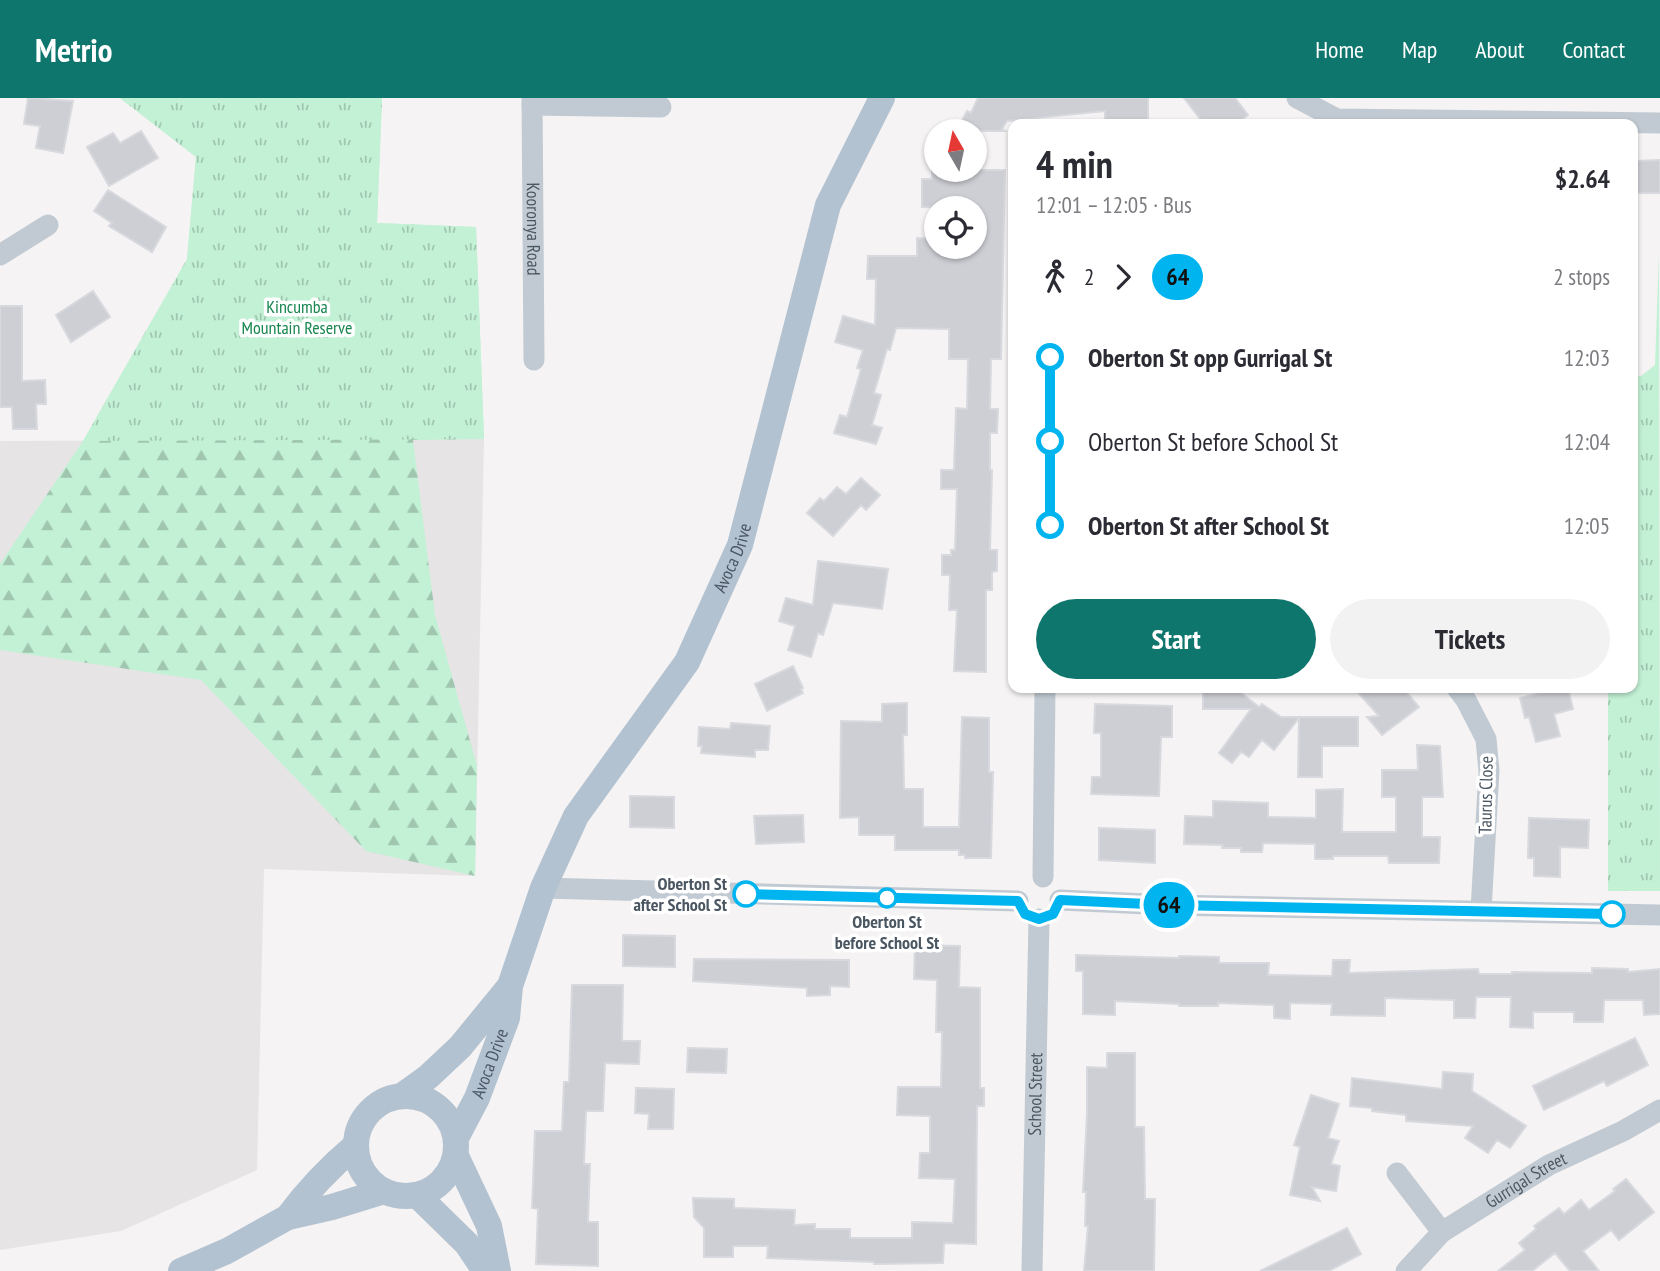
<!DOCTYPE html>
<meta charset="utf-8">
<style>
:root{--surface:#fff;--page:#f2f2f3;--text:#2b2b33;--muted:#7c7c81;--accent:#0f766e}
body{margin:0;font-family:"PT Sans Narrow",sans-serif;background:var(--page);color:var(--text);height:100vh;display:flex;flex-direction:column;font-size:26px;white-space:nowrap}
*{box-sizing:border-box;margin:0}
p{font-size:23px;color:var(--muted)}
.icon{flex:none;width:38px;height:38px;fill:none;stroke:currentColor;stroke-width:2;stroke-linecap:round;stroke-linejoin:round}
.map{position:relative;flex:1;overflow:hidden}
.panel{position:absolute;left:1008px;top:21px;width:630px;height:574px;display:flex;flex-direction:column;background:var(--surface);border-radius:14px;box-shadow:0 2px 5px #0004}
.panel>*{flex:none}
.badge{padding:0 14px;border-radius:23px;font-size:24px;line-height:46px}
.needle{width:46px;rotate:351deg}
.tools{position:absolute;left:924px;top:21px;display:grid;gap:14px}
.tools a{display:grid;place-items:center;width:63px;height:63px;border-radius:50%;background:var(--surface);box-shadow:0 2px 5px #0004;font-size:35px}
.map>.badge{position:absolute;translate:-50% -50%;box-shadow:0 0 0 4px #fff}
.legs{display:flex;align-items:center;gap:10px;height:77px;padding:0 28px;font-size:23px}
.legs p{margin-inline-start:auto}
.overview{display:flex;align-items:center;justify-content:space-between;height:119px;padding:0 28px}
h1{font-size:38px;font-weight:700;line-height:52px}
.cta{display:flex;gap:14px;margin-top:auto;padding:14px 28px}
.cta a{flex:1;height:80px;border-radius:42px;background:var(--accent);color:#fff;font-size:28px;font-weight:700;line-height:80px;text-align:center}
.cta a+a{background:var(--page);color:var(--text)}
ul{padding:0 28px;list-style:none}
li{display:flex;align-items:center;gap:24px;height:84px;font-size:26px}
li i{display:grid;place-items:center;width:10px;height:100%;margin:0 9px;background:currentColor}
li i::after{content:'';width:18px;height:18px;margin:-9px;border:5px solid;border-radius:50%;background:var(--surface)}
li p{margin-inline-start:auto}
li:first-child i{background:linear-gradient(#0000 50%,currentColor 0)}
li:last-child i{background:linear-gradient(currentColor 50%,#0000 0)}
header{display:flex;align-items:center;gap:42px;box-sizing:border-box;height:98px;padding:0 35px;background:var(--accent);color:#fff}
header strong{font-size:33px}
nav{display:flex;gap:38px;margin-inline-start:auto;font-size:24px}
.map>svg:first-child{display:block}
.education{fill:#e6e4e5}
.forest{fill:url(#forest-firs)}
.park{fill:url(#park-tufts)}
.building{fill:#cdcfd5;stroke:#d7d9de;stroke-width:2}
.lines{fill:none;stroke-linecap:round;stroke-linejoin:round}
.minor{stroke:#c1cad2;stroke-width:21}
.major{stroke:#b3c2d1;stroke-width:26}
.line-1-casing{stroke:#fff;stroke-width:16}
.line-1{stroke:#00b5ef;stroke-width:10}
.stop-1-dot{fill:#fff;stroke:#00b5ef;stroke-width:3.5}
.labels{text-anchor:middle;stroke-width:7;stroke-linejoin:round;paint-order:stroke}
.street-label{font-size:18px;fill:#4a5661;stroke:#fff}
.park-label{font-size:18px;fill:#17864f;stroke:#fff}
.stop-label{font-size:18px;font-weight:bold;fill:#4a5661;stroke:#fff;text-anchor:end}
</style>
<header>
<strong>Metrio</strong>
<nav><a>Home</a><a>Map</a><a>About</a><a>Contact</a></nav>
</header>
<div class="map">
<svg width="1660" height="1173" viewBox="0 0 1660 1173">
<defs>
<pattern id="forest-firs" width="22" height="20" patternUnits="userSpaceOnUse" patternTransform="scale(1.75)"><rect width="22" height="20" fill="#c3f1d5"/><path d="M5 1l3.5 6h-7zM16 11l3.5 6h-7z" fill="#a0c6b0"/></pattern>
<pattern id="park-tufts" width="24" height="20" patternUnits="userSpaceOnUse" patternTransform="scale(1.75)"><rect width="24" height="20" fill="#c3f1d5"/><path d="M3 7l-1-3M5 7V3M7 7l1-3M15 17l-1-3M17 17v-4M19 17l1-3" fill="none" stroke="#a0c6b0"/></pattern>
</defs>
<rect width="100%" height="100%" fill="#f5f3f3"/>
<path class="education" d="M484,341L475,778L264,771L257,1072L121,1133L0,1152V343Z"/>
<path class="forest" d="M120,0H382L377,125L476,129L484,341L413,342L435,517L477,668L475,778L366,753L201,582L0,552V466L83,343L187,161L196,59Z"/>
<path class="park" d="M120,0H382L377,125L476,129L484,341L83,343L187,162L196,59Z
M1659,154L1660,793H1608V590H1633V278H1641L1655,267Z"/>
<path class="building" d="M28,0L73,3L63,55L36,50L40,28L24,26Z
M978,0H1148V26H1105V13L1007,23L1002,31L1005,33H956L967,13L971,15Z
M1184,0H1235L1248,17L1236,26H1204Z
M141,33L158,60L109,88L87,49L113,35L120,45Z
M1660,62V95H1635V63Z
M932,72H1005L1001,261H991L990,311H998L997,335H990V372H992L990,452H997V473L992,474V492H986V574L954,573L957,512H949L950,477H942V457H951V452H955L957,391H941V372H954L956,310L967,311L968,261H949V231L896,230L890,252L887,251L874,295L881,297L872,327L882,330L876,346L834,335L840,317L847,319L861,271L857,270L863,252L835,244L843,218L875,227L876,181H867L868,158H917V140L936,141V149H975V110L922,109V81H932Z
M108,92L166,129L152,154L109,128L112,125L94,113Z
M93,193L110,219L71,244L56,217Z
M0,208H22V283L45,282L46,306H36L37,331H13L12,309H0Z
M861,380L880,397L866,412L861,407L833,438L807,415L820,400L824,403L837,389L846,396Z
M818,463L888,471L882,511L833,505L823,537L818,535L811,559L788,552L795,528L779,523L786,500L813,507Z
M793,568L803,590L801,591L803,595L767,613L755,586Z
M1203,590H1240V594L1259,609L1262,606L1281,619H1358V648H1322V679H1298L1299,620L1274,652L1262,642L1249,659L1241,654L1232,665L1219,655L1251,611H1203Z
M1354,590H1403L1419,609L1382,637L1367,619L1379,618Z
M1562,590H1568L1573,611L1554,616L1560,638L1536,644L1529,619L1525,620L1520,600Z
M907,605V637H903L904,691H923V729H959L962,619L989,620V674H993L991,760H965V757H959V752H895V737H859V719L840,720L841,623L882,624V606Z
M1095,606L1172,608V639H1161L1159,698L1091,696L1092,679H1101V635H1094Z
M731,625L770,628L768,652H755V659L701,655L702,648H698L699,629L730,631Z
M1417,647L1440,648L1443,699H1422V739H1440L1439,765H1389L1388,758H1333V761H1315V746L1263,745L1262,754H1241V750H1222L1223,747L1184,746L1185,718L1213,719V703L1268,705V719L1316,720V692L1343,691L1342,734H1396V699H1382V672H1418Z
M630,698L674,699V730L630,729Z
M803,717L804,744L756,746L754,718Z
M1529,720L1589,722L1588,750L1560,749V779L1534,778V760H1528Z
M1099,730L1155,732V765L1099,762Z
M623,837L675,838V869L623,868Z
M915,847L960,848L959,889L980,890V990H984V1008H977L976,1146L944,1145L943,1165L874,1166V1164L767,1160L768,1148H733V1159H704V1130L694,1119L693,1100L734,1101V1110L795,1112L794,1127L815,1126V1131H850V1140H912V1124L953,1125L955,1081L919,1080L920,1055H930V1018L897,1017L898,989H941L942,934H936L937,882L914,881Z
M1076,857L1179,860V858L1219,859V865H1269L1268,877L1332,878L1333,862H1350L1349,875L1478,871L1479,876H1512V874L1592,875V870L1628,871V874L1660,871V916L1644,917L1643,902H1604L1603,924H1574V914H1533V930L1510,929L1511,899H1476L1475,920H1454V902L1385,900V918L1331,917L1332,906L1290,905V921L1274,920V907L1218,905V908H1179V906L1115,903V917L1083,916V873H1076Z
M694,861L849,862V889L830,888V897L807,898V890L693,883Z
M572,887H623L622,943H640L639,966L605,965L603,1013H586L584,1066H590L588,1124H598V1168L536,1166L538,1111L532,1110L535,1033H562L564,984H569Z
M1635,940L1648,967L1607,988L1604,983L1544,1012L1533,988Z
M688,950L727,951L726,975L687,974Z
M1107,955H1135V1029H1144L1145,1101H1155L1154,1173H1084L1088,1128H1085L1086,1094H1083L1087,1016V969L1107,970Z
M1443,974L1473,976L1472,993L1526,1028L1510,1050L1497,1042L1488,1055L1465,1040L1473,1028L1406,1023V1017L1372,1013V1010L1350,1008L1352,980L1442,991Z
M636,990L674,991L673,1031H648L649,1016L635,1015Z
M1311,997L1339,1006L1328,1040L1339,1043L1331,1066L1340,1068L1336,1093L1312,1089L1320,1103L1290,1097L1300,1049L1294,1047Z
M1626,1081L1654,1114L1619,1142L1611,1132L1583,1153L1599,1173H1570L1555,1155L1532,1173H1498L1525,1152L1519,1145L1536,1131L1534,1128L1559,1110L1564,1116L1581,1102L1589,1112L1615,1093L1613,1091Z
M1347,1130L1361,1156L1329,1173H1260Z"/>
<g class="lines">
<g class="minor">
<path id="s1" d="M532,0L534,262"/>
<path d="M1297,0L1337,21L1660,25"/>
<path d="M532,7L661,9"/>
<path d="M0,157L48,127"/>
<path d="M1457,590L1466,602L1486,641L1489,673L1481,812"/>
<path d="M1043,779L1045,590"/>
<path d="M543,790L1018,803"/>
<path d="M1060,802L1169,807L1660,817"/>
<path d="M1397,1075L1442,1134"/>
<path id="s2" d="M1032,1173L1039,821"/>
<path id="s3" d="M1406,1173L1442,1134L1549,1067L1623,1033L1660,1012"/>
</g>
<g class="major">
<path d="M403,997L428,979L460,949L510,888"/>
<circle cx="406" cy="1048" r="50"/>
<path id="s4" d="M456,1040L477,1000L507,920L510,888L543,790L576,718L687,564L740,447L828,107L882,0"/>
<path d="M456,1058L489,1128L498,1173"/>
<path d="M417,1097L467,1146L485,1173"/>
<path d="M288,1119C308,1092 330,1069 355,1048"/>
<path d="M181,1173L227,1153L288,1119L332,1109L384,1093"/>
</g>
</g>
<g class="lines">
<defs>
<path id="line-1" d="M746,796L1018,803L1025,816L1039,821L1053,816L1060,802L1169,807L1612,816"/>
</defs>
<use href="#line-1" class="line-1-casing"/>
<use href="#line-1" class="line-1"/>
</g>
<g class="stop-1-dot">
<circle cx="746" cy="796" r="12"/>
<circle cx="887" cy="800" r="9"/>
<circle cx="1612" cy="816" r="12"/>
</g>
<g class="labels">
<g class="street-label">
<text dy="6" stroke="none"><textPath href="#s1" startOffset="131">Kooronya Road</textPath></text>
<text dy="6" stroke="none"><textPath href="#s4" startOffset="649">Avoca Drive</textPath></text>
<text transform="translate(1486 697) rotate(-89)" y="6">Taurus Close</text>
<text dy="6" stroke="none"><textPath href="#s4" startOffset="82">Avoca Drive</textPath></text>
<text dy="6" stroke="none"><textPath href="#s2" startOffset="177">School Street</textPath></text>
<text dy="6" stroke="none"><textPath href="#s3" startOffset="152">Gurrigal Street</textPath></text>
</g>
<g class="park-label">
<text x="297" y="215">Kincumba<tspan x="297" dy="21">Mountain Reserve</tspan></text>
</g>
<g class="stop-label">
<text x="727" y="792">Oberton St<tspan x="727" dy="21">after School St</tspan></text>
<text x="887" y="830" text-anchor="middle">Oberton St<tspan x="887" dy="21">before School St</tspan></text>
</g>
</g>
</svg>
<div class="tools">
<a><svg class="needle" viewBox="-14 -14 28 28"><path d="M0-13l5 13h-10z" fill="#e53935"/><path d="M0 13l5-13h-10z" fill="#7c7c81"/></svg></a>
<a><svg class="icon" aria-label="locate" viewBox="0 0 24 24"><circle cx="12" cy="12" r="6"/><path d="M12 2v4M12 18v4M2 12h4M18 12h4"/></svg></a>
</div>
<b class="badge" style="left:1169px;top:807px;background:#00b5ef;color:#111">64</b>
<section class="panel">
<div class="overview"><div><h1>4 min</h1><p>12:01 – 12:05 · Bus</p></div><b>$2.64</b></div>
<div class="legs"><svg class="icon" aria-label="walk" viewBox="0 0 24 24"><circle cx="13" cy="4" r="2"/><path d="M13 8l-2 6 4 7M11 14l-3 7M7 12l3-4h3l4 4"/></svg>2<svg class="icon" aria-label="forward" viewBox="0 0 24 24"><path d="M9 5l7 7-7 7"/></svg><b class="badge" style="background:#00b5ef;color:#111">64</b><p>2 stops</p></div>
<ul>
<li><i style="color:#00b5ef"></i><b>Oberton St opp Gurrigal St</b><p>12:03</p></li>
<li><i style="color:#00b5ef"></i><span>Oberton St before School St</span><p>12:04</p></li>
<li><i style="color:#00b5ef"></i><b>Oberton St after School St</b><p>12:05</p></li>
</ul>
<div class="cta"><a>Start</a><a>Tickets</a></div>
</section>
</div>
